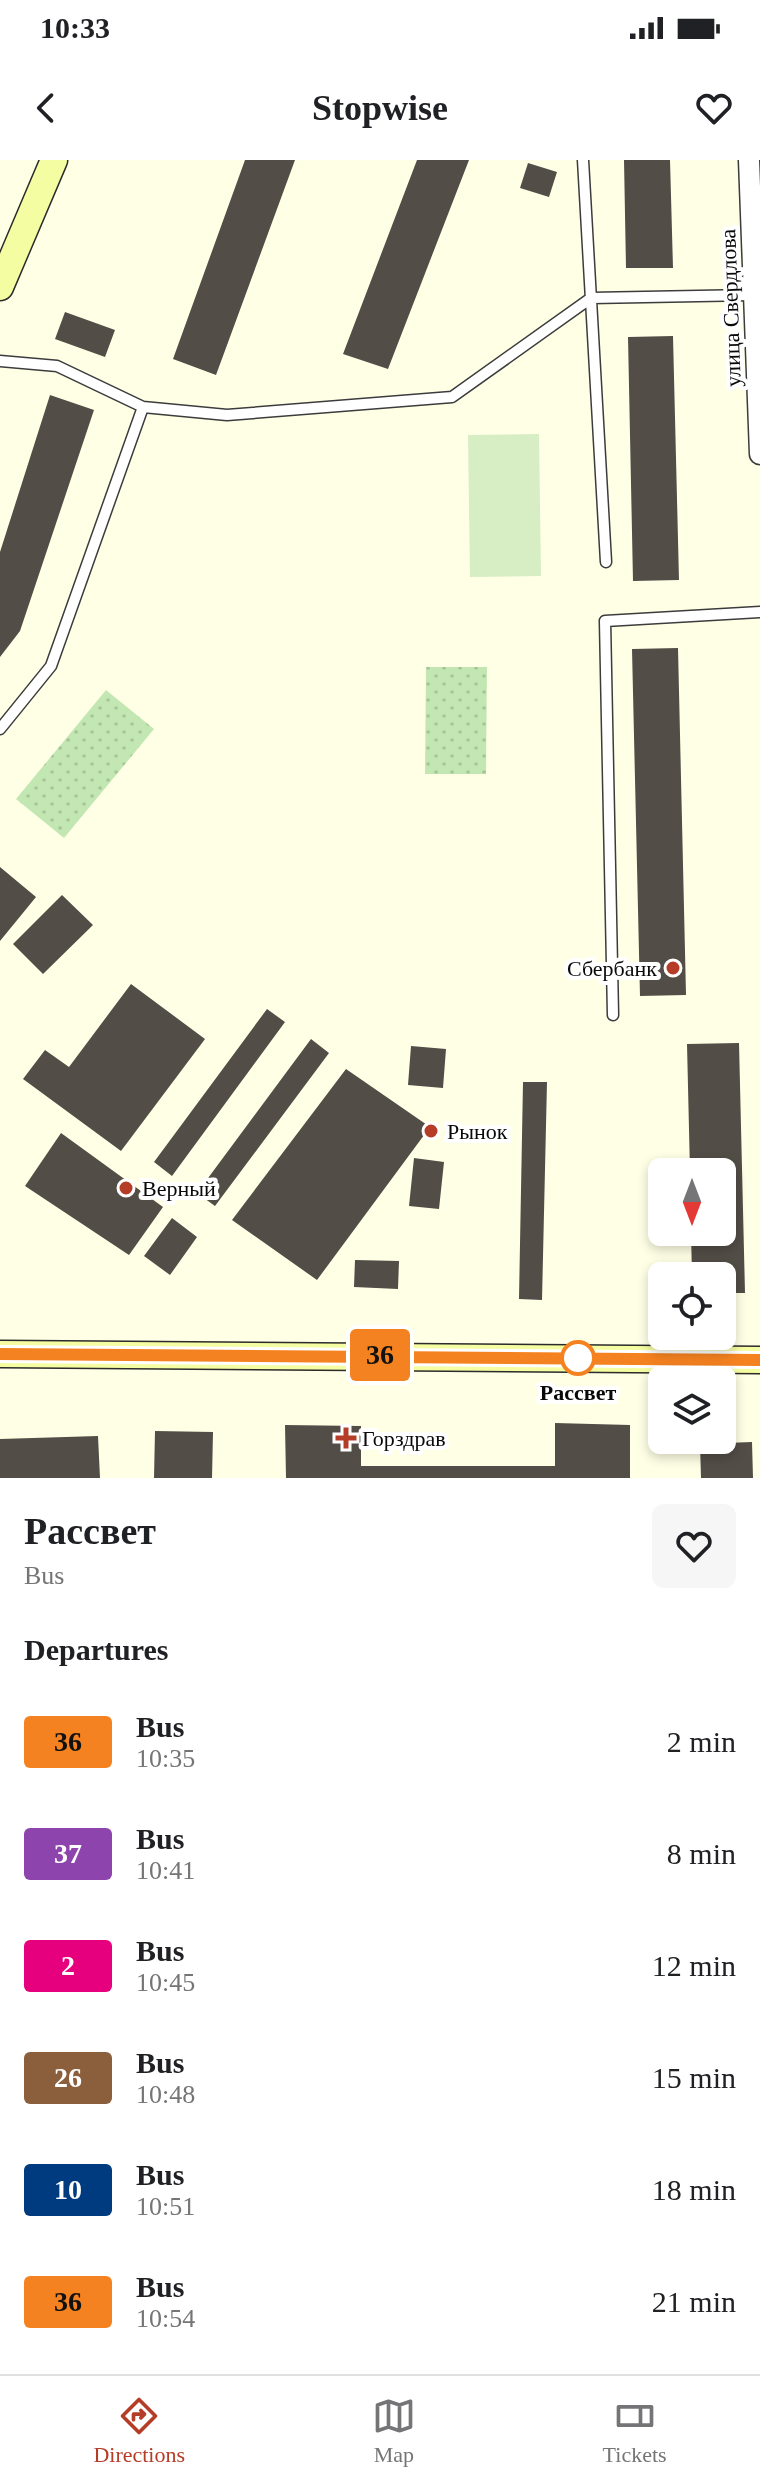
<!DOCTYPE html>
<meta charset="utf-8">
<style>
:root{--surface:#fff;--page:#f6f6f6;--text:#202124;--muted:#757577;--line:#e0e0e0;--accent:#b53c26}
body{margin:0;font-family:Georgia,serif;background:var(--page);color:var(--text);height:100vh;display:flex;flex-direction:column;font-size:30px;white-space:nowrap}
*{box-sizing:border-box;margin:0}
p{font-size:26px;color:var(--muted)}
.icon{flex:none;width:44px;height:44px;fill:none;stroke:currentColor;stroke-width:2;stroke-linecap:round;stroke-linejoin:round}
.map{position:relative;height:1318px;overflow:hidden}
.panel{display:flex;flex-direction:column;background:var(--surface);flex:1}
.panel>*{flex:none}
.badge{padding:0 16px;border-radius:6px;font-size:28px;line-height:52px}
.needle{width:52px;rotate:180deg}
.tools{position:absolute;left:648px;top:998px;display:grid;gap:16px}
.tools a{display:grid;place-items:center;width:88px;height:88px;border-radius:12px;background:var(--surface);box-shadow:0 4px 12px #0003;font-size:40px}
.map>.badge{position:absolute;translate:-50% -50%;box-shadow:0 0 0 4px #fff}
h2{padding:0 24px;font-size:30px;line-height:72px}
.round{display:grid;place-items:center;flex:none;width:84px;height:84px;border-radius:12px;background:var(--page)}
.head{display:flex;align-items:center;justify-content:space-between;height:136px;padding:0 24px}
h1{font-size:38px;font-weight:700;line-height:60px}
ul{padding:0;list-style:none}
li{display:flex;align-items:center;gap:24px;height:112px;padding:0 24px}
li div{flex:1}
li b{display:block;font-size:30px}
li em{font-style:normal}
li .badge{min-width:88px;font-weight:700;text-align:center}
.status{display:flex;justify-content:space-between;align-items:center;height:56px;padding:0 40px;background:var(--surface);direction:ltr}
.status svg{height:22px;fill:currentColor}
header{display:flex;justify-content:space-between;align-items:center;height:104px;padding:0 24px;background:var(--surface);font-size:36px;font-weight:700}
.tab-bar{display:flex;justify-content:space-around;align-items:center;height:112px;border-top:2px solid var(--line);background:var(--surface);font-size:22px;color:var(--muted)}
.tab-bar a{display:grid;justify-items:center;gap:4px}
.tab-bar .current{color:var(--accent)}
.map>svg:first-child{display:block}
.park{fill:url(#park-dots)}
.pitch{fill:#d7eec4}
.building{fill:#524d46}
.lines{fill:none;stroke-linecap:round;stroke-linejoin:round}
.lane-casing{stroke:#3c3c3c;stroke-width:13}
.street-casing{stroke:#3c3c3c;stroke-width:23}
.secondary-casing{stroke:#2b2b2b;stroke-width:29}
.lane{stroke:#fff;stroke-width:10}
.street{stroke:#fff;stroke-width:20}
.secondary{stroke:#f5fda2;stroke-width:26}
.line-casing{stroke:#fff;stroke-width:18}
.line{stroke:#f58220;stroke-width:12}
.poi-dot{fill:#b53c26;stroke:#fff;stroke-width:3}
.stop-dot{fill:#fff;stroke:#f58220;stroke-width:4}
.labels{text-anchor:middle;stroke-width:8;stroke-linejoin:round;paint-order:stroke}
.street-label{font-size:22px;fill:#090909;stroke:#fff}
.poi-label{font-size:22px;fill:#090909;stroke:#fff;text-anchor:start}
.stop-label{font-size:22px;font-weight:bold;fill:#090909;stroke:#fff}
</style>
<div class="status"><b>10:33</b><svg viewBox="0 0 49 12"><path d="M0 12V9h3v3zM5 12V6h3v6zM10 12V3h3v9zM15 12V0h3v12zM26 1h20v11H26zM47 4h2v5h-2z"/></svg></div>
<header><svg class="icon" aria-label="back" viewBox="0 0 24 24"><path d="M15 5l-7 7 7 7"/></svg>Stopwise<svg class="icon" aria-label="heart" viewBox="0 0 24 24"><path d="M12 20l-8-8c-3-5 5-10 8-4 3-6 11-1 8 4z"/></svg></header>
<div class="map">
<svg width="760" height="1318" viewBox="0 0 760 1318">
<defs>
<pattern id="park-dots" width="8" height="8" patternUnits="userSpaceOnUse" patternTransform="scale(2)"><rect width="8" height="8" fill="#c3e7b2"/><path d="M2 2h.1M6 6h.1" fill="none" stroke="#a6c598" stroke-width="1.8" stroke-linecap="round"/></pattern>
</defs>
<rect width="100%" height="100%" fill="#ffffe6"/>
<path class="park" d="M426,507H487L486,614H425Z
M106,530L154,569L64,678L16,639Z"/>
<path class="pitch" d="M539,274L541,416L470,417L468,275Z"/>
<path class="building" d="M245,0H295L216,215L173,199Z
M417,0H469L388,209L343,194Z
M624,0H670L673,108H626Z
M528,3L557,12L549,37L520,28Z
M65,152L115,170L105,197L55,179Z
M673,176L679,420L633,421L628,177Z
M50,235L94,250L20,471L0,497V392Z
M678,488L686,835L640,836L632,489Z
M0,707L36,737L0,781Z
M62,735L93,765L43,814L13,784Z
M131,824L205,879L121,991L23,919L45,890L69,907Z
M267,849L285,862L172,1016L154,1002Z
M311,879L329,893L215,1046L197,1033Z
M739,883L745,1133H722V1116H692L691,1072H722V1012H690L687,884Z
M411,886L446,889L443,928L408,925Z
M346,909L430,967L317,1120L232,1060Z
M523,922H547L542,1140L519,1139Z
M61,973L163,1047L129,1095L25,1026Z
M414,998L444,1002L439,1049L409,1046Z
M172,1058L197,1077L170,1115L144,1096Z
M355,1100L399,1101L398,1129L354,1127Z
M555,1263L630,1265V1318H286L285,1265L361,1266V1306H555Z
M155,1271L213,1272L212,1318H154Z
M98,1276L100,1318H0V1279Z
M752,1282L753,1318H701L700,1284Z"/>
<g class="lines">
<defs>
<path id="lane" d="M583,0L606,402
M0,201L57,206L143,247L51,506L0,569
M143,247L227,255L452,237L591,138L752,135
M613,855L605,461L760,452"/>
<path id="street" d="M749,0L760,294"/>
<path id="secondary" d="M0,127L54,0
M0,1194L760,1200"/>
</defs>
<use href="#lane" class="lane-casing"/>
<use href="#street" class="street-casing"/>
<use href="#secondary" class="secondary-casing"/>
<use href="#lane" class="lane"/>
<use href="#street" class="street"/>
<use href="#secondary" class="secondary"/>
</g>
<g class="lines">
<defs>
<path id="line" d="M0,1194L760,1200"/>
</defs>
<use href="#line" class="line-casing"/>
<use href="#line" class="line"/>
</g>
<g class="poi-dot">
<circle cx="673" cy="808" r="8"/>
<circle cx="431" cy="971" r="8"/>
<circle cx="126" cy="1028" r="8"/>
<path d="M342 1266h8v8h8v8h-8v8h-8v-8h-8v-8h8z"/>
</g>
<circle class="stop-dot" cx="578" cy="1198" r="16"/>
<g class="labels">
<g class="street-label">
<text transform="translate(730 148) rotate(-92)" y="8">улица Свердлова</text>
</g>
<g class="poi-label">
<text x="657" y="816" text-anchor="end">Сбербанк</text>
<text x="447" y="979">Рынок</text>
<text x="142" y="1036">Верный</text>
<text x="362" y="1286">Горздрав</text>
</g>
<g class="stop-label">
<text x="578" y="1240">Рассвет</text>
</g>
</g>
</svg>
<div class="tools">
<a><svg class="needle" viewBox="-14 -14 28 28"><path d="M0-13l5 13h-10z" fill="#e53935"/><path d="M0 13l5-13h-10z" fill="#757577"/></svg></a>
<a><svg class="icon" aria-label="locate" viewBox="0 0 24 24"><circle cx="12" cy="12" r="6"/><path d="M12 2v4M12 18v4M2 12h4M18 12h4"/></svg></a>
<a><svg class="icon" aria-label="layers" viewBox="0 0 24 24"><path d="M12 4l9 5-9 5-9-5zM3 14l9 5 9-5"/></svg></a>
</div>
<b class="badge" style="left:380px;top:1195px;background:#f58220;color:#111">36</b>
</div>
<section class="panel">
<div class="head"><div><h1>Рассвет</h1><p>Bus</p></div><a class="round"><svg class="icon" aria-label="heart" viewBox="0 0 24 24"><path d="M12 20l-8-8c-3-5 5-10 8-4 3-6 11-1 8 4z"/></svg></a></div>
<h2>Departures</h2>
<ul>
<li><span class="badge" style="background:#f58220;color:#111">36</span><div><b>Bus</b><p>10:35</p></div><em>2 min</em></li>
<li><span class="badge" style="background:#8e44ad;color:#fff">37</span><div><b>Bus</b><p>10:41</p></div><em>8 min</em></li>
<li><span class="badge" style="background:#e6007e;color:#fff">2</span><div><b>Bus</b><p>10:45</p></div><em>12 min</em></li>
<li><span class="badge" style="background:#8b5e3c;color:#fff">26</span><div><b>Bus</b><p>10:48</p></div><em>15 min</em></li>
<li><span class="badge" style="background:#003b80;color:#fff">10</span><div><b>Bus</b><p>10:51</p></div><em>18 min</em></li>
<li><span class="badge" style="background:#f58220;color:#111">36</span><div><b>Bus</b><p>10:54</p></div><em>21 min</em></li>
</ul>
</section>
<nav class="tab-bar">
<a class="current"><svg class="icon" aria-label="directions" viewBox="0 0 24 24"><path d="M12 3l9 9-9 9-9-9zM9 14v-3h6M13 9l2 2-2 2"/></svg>Directions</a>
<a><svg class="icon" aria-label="map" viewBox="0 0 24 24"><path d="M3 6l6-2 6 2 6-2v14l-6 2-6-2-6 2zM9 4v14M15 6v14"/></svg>Map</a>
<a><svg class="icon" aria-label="tickets" viewBox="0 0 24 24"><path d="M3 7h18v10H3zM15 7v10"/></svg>Tickets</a>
</nav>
